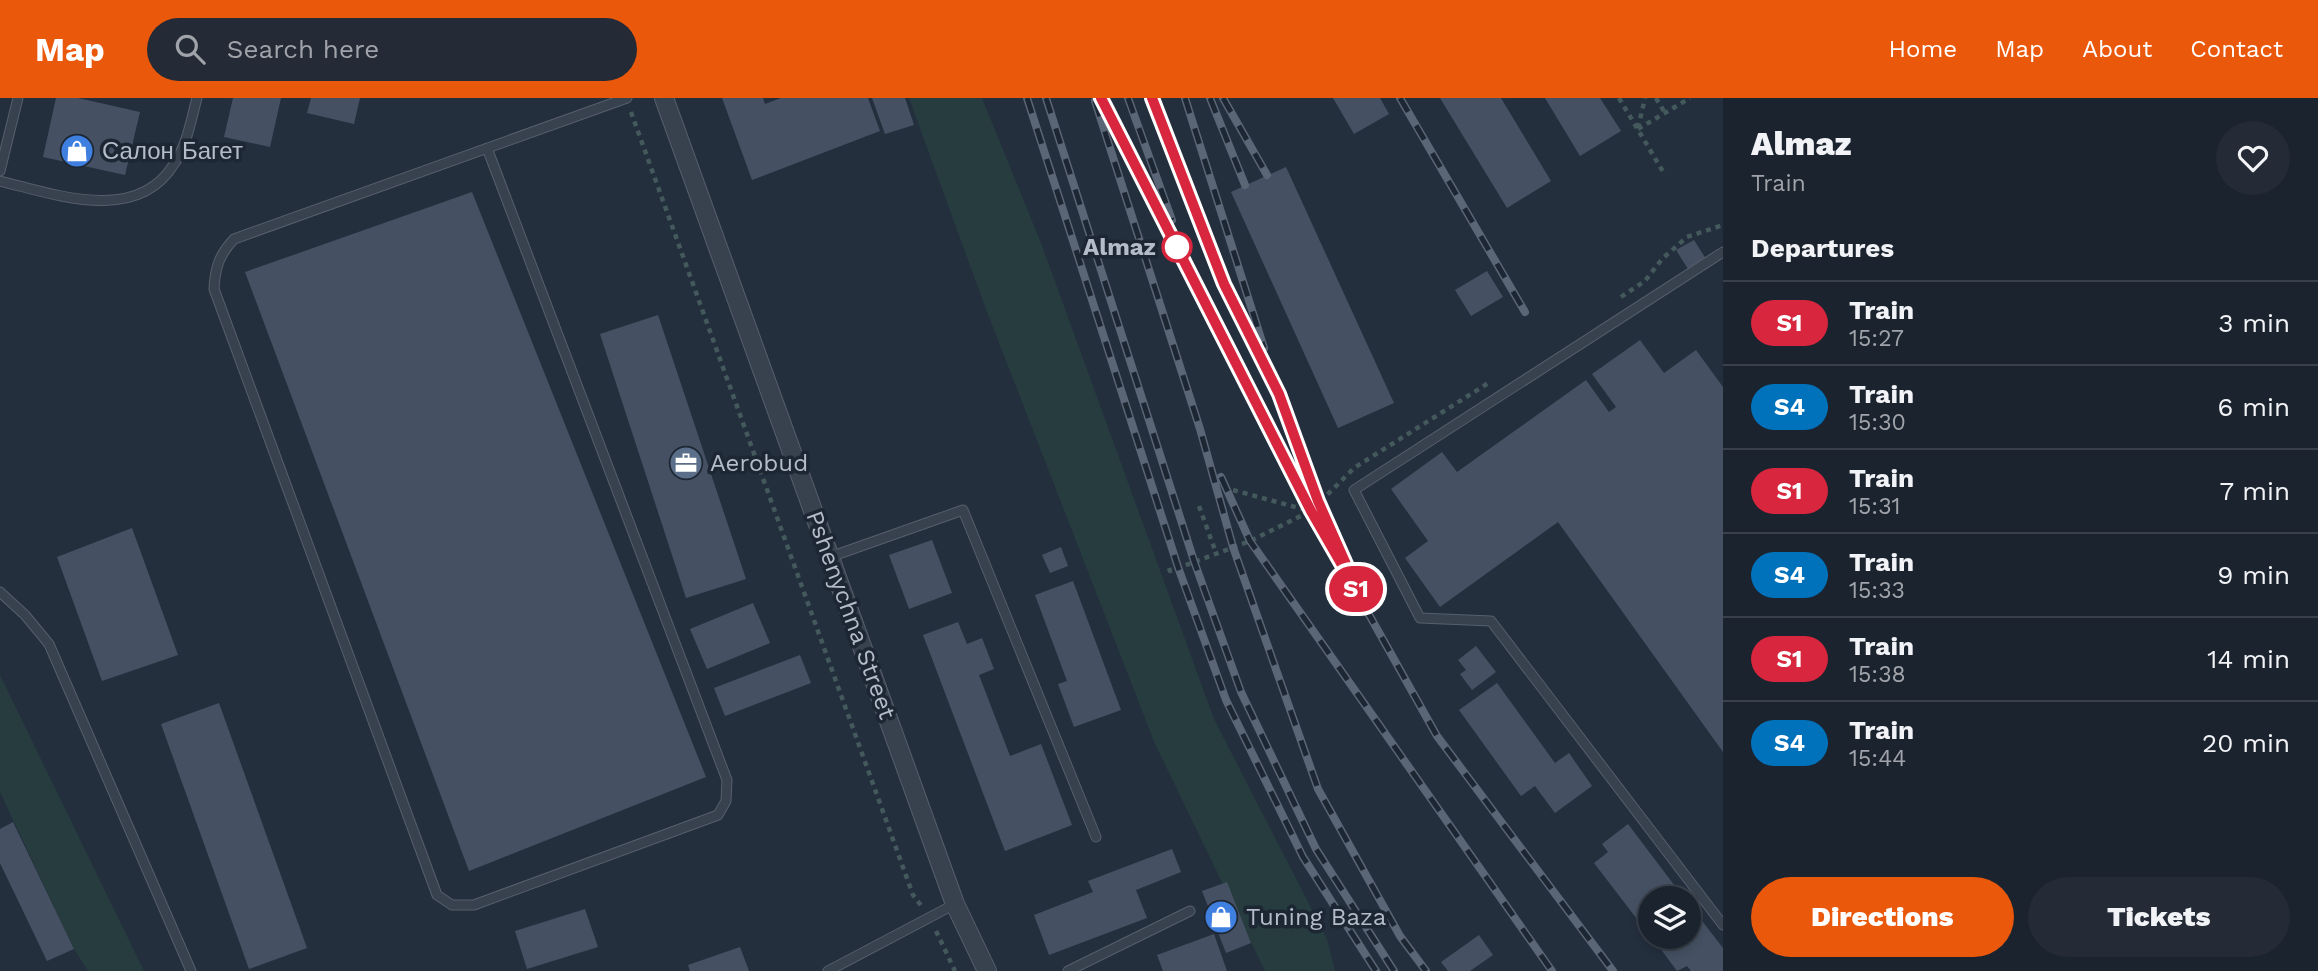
<!DOCTYPE html>
<meta charset="utf-8">
<style>
:root{--surface:#1b232e;--page:#242b36;--text:#f1f3f6;--muted:#a0a4aa;--line:#39404a;--accent:#ea580c}
body{margin:0;font-family:"Work Sans",sans-serif;background:var(--page);color:var(--text);height:100vh;display:flex;flex-direction:column;font-size:26px;white-space:nowrap}
*{box-sizing:border-box;margin:0}
p{font-size:23px;color:var(--muted)}
.icon{flex:none;width:38px;height:38px;fill:none;stroke:currentColor;stroke-width:2;stroke-linecap:round;stroke-linejoin:round}
.map{position:relative;flex:1;overflow:hidden}
.drawer{display:flex;flex-direction:column;background:var(--surface);width:595px}
.drawer>*{flex:none}
.badge{padding:0 14px;border-radius:23px;font-size:24px;line-height:46px}
.buttons{position:absolute;left:1638px;top:788px;display:grid;gap:14px}
.buttons a{display:grid;place-items:center;width:63px;height:63px;border-radius:50%;background:var(--surface);box-shadow:0 4px 10px #0003,0 0 0 2px var(--line);font-size:35px}
.map>.badge{position:absolute;translate:-50% -50%;box-shadow:0 0 0 4px #fff}
h2{padding:0 28px;font-size:26px;line-height:63px}
.round{display:grid;place-items:center;flex:none;width:74px;height:74px;border-radius:37px;background:var(--page)}
.head{display:flex;align-items:center;justify-content:space-between;height:119px;padding:0 28px}
h1{font-size:33px;font-weight:800;line-height:52px}
.button{display:flex;gap:14px;margin-top:auto;padding:14px 28px}
.button a{flex:1;height:80px;border-radius:42px;background:var(--accent);color:#fff;font-size:28px;font-weight:800;line-height:80px;text-align:center}
.button a+a{background:var(--page);color:var(--text)}
ul{padding:0;list-style:none}
li{display:flex;align-items:center;gap:21px;height:84px;padding:0 28px;border-top:2px solid var(--line)}
li div{flex:1}
li b{display:block;font-size:26px}
li em{font-style:normal}
li .badge{min-width:77px;font-weight:700;text-align:center}
header{display:flex;align-items:center;gap:42px;box-sizing:border-box;height:98px;padding:0 35px;background:var(--accent);color:#fff}
header strong{font-size:33px}
nav{display:flex;gap:38px;margin-inline-start:auto;font-size:24px}
.search{width:490px;height:63px;background:var(--page);display:flex;align-items:center;gap:18px;box-sizing:border-box;padding:0 24px;border-radius:38px;color:var(--muted);font-size:26px}
main{display:flex;flex:1;min-height:0}
.map>svg:first-child{display:block}
.green{fill:#263c3f}
.building{fill:#455162}
.lines{fill:none;stroke-linecap:round;stroke-linejoin:round}
.lane-casing{stroke:#565f6c;stroke-width:11}
.street-casing{stroke:#565f6c;stroke-width:20}
.path{stroke:#44595c;stroke-width:4.5;stroke-dasharray:5 5;stroke-linecap:butt}
.lane{stroke:#38414e;stroke-width:9}
.street{stroke:#38414e;stroke-width:18}
.rail-casing{stroke:#5a6575;stroke-width:8}
.rail{stroke:#1d2633;stroke-width:5;stroke-dasharray:16;stroke-linecap:butt}
.line-casing{stroke:#fff;stroke-width:16}
.line{stroke:#d7263d;stroke-width:10}
.stop-dot{fill:#fff;stroke:#d7263d;stroke-width:3.5}
.labels{text-anchor:middle;stroke-width:7;stroke-linejoin:round;paint-order:stroke}
.poi-label{font-size:24px;fill:#b4bcc9;stroke:#1d2633;text-anchor:start}
.stop-label{font-size:24px;font-weight:bold;fill:#b4bcc9;stroke:#1d2633;text-anchor:end}
.street-label{font-size:24px;fill:#b4bcc9;stroke:#1d2633}
</style>
<header>
<strong>Map</strong>
<div class="search"><svg class="icon" aria-label="search" viewBox="0 0 24 24"><circle cx="10" cy="10" r="6"/><path d="M15 15l6 6"/></svg>Search here</div>
<nav><a>Home</a><a>Map</a><a>About</a><a>Contact</a></nav>
</header>
<main>
<div class="map">
<svg width="1723" height="873" viewBox="0 0 1723 873">
<rect width="100%" height="100%" fill="#242f3e"/>
<path class="green" d="M909,0H982L1041,145L1214,621L1327,841L1335,873H1265L1155,646L987,214Z
M0,577L144,873H88L74,851L0,694Z"/>
<path class="building" d="M56,0H78L140,14L125,77L43,59Z
M233,0H281L270,49L224,39Z
M311,0H360L354,26L307,15Z
M722,0H763L765,6L781,0H868L880,33L752,82Z
M872,0H905L914,27L885,36Z
M1333,0H1380L1389,16L1354,36Z
M1440,0H1501L1551,83L1507,110Z
M1545,0H1600L1621,33L1580,58Z
M1286,69L1394,305L1338,330L1231,94Z
M472,94L706,679L469,773L245,174Z
M1694,142L1706,161L1688,171L1676,152Z
M1487,173L1503,199L1471,218L1455,192Z
M658,217L746,481L686,500L600,236Z
M1640,242L1664,275L1696,252L1723,289V654L1558,424L1440,509L1405,460L1428,443L1391,391L1442,354L1457,374L1586,282L1609,314L1616,309L1592,276Z
M132,430L178,557L102,583L57,459Z
M932,442L952,495L909,511L889,457Z
M1061,449L1068,468L1050,475L1042,457Z
M1073,483L1121,612L1074,629L1058,586L1067,583L1035,497Z
M753,505L770,545L707,571L690,531Z
M958,524L967,546L982,540L994,571L979,577L1010,658L1041,646L1072,727L1005,753L923,537Z
M1476,548L1496,574L1472,592L1460,576L1466,572L1458,562Z
M800,557L811,585L725,618L714,590Z
M1497,585L1555,665L1569,655L1592,688L1555,715L1535,688L1521,698L1459,612Z
M219,605L307,850L249,871L161,626Z
M13,724L74,851L47,863L0,765V731Z
M1628,726L1684,800H1650V838L1594,765L1608,754L1602,746Z
M1172,751L1181,774L1136,792L1147,820L1049,857L1034,817L1093,794L1088,783Z
M1227,784L1251,845L1226,855L1202,793Z
M1689,806L1723,850V873H1691L1687,868L1677,873L1651,838H1689Z
M585,811L598,849L527,871L515,833Z
M1214,836L1227,873H1163L1157,857Z
M1479,837L1493,857L1470,873H1448L1441,864Z
M740,849L749,873H690L688,867Z"/>
<g class="lines">
<defs>
<path id="lane" d="M487,50L727,682L726,703L718,717L474,807H452L437,797L214,191C215,170 219,157 234,141L627,0
M0,73L18,0
M0,83C54,96 137,127 174,66C187,47 191,22 197,0
M1723,154L1354,392L1420,520L1491,523L1723,827
M830,459L963,412L1096,739
M0,494L25,517L49,546L191,873
M828,873L955,806
M1068,873L1190,813"/>
<path id="street" d="M664,0L955,806L987,873"/>
</defs>
<use href="#lane" class="lane-casing"/>
<use href="#street" class="street-casing"/>
<path class="path" d="M1619,0L1665,77
M1656,0L1665,15
M631,14L913,797L923,810
M1638,30L1645,0
M1638,31L1690,0
M1621,199L1645,183L1662,161L1687,139L1723,127
M1233,392L1310,413
M1199,408L1216,455
M1169,470L1170,473L1250,443L1311,413L1354,370L1490,284
M936,833L955,873"/>
<use href="#lane" class="lane"/>
<use href="#street" class="street"/>
<defs>
<path id="rail" d="M1027,0L1178,469L1226,602L1303,759L1376,873
M1046,0L1194,463L1241,594L1316,751L1394,873
M1101,0L1311,413L1437,638L1613,873
M1128,0L1172,122
M1153,0L1224,186L1279,296L1329,427
M1185,0L1264,250
M1210,0L1245,87
M1223,0L1267,77
M1400,0L1525,214
M1095,3L1200,331L1233,449L1318,691L1400,838L1426,873
M1221,379L1250,443L1552,873"/>
</defs>
<use href="#rail" class="rail-casing"/>
<use href="#rail" class="rail"/>
</g>
<g class="lines">
<defs>
<path id="line" d="M1101,0L1311,413L1361,500L1318,403L1279,296L1224,186L1152,0"/>
</defs>
<use href="#line" class="line-casing"/>
<use href="#line" class="line"/>
</g>
<defs>
<symbol id="shop-disc" viewBox="-11 -11 22 22"><circle r="9.5" fill="#3f7fe0" stroke="#1d2633"/><path d="M-5-2.5h2.3a2.7 3.5 0 0 1 5.4 0H5L5.5 6h-11ZM-1.5-2.5h3a1.5 2.3 0 0 0-3 0Z" fill="#fff"/></symbol>
<symbol id="office-disc" viewBox="-11 -11 22 22"><circle r="9.5" fill="#5c6f8a" stroke="#1d2633"/><path d="M-6-3h4V-5.5h4V-3h4V5H-6ZM-1-4.5V-3h2v-1.5ZM-6 0V1H6V0Z" fill="#fff"/></symbol>
</defs>
<g fill-rule="evenodd">
<use href="#shop-disc" x="58" y="34" width="38" height="38"/>
<use href="#office-disc" x="667" y="346" width="38" height="38"/>
<use href="#shop-disc" x="1202" y="800" width="38" height="38"/>
</g>
<circle class="stop-dot" cx="1177" cy="149" r="14"/>
<g class="labels">
<g class="poi-label">
<text x="102" y="61">Салон Багет</text>
<text x="710" y="373">Aerobud</text>
<text x="1246" y="827">Tuning Baza</text>
</g>
<g class="stop-label">
<text x="1156" y="157">Almaz</text>
</g>
<g class="street-label">
<text transform="translate(851 517) rotate(70)" y="8">Pshenychna Street</text>
</g>
</g>
</svg>
<div class="buttons">
<a><svg class="icon" aria-label="layers" viewBox="0 0 24 24"><path d="M12 4l9 5-9 5-9-5zM3 14l9 5 9-5"/></svg></a>
</div>
<b class="badge" style="left:1356px;top:491px;background:#d7263d;color:#fff">S1</b>
</div>
<section class="drawer">
<div class="head"><div><h1>Almaz</h1><p>Train</p></div><a class="round"><svg class="icon" aria-label="heart" viewBox="0 0 24 24"><path d="M12 20l-8-8c-3-5 5-10 8-4 3-6 11-1 8 4z"/></svg></a></div>
<h2>Departures</h2>
<ul>
<li><span class="badge" style="background:#d7263d;color:#fff">S1</span><div><b>Train</b><p>15:27</p></div><em>3 min</em></li>
<li><span class="badge" style="background:#0072bc;color:#fff">S4</span><div><b>Train</b><p>15:30</p></div><em>6 min</em></li>
<li><span class="badge" style="background:#d7263d;color:#fff">S1</span><div><b>Train</b><p>15:31</p></div><em>7 min</em></li>
<li><span class="badge" style="background:#0072bc;color:#fff">S4</span><div><b>Train</b><p>15:33</p></div><em>9 min</em></li>
<li><span class="badge" style="background:#d7263d;color:#fff">S1</span><div><b>Train</b><p>15:38</p></div><em>14 min</em></li>
<li><span class="badge" style="background:#0072bc;color:#fff">S4</span><div><b>Train</b><p>15:44</p></div><em>20 min</em></li>
</ul>
<div class="button"><a>Directions</a><a>Tickets</a></div>
</section>
</main>
